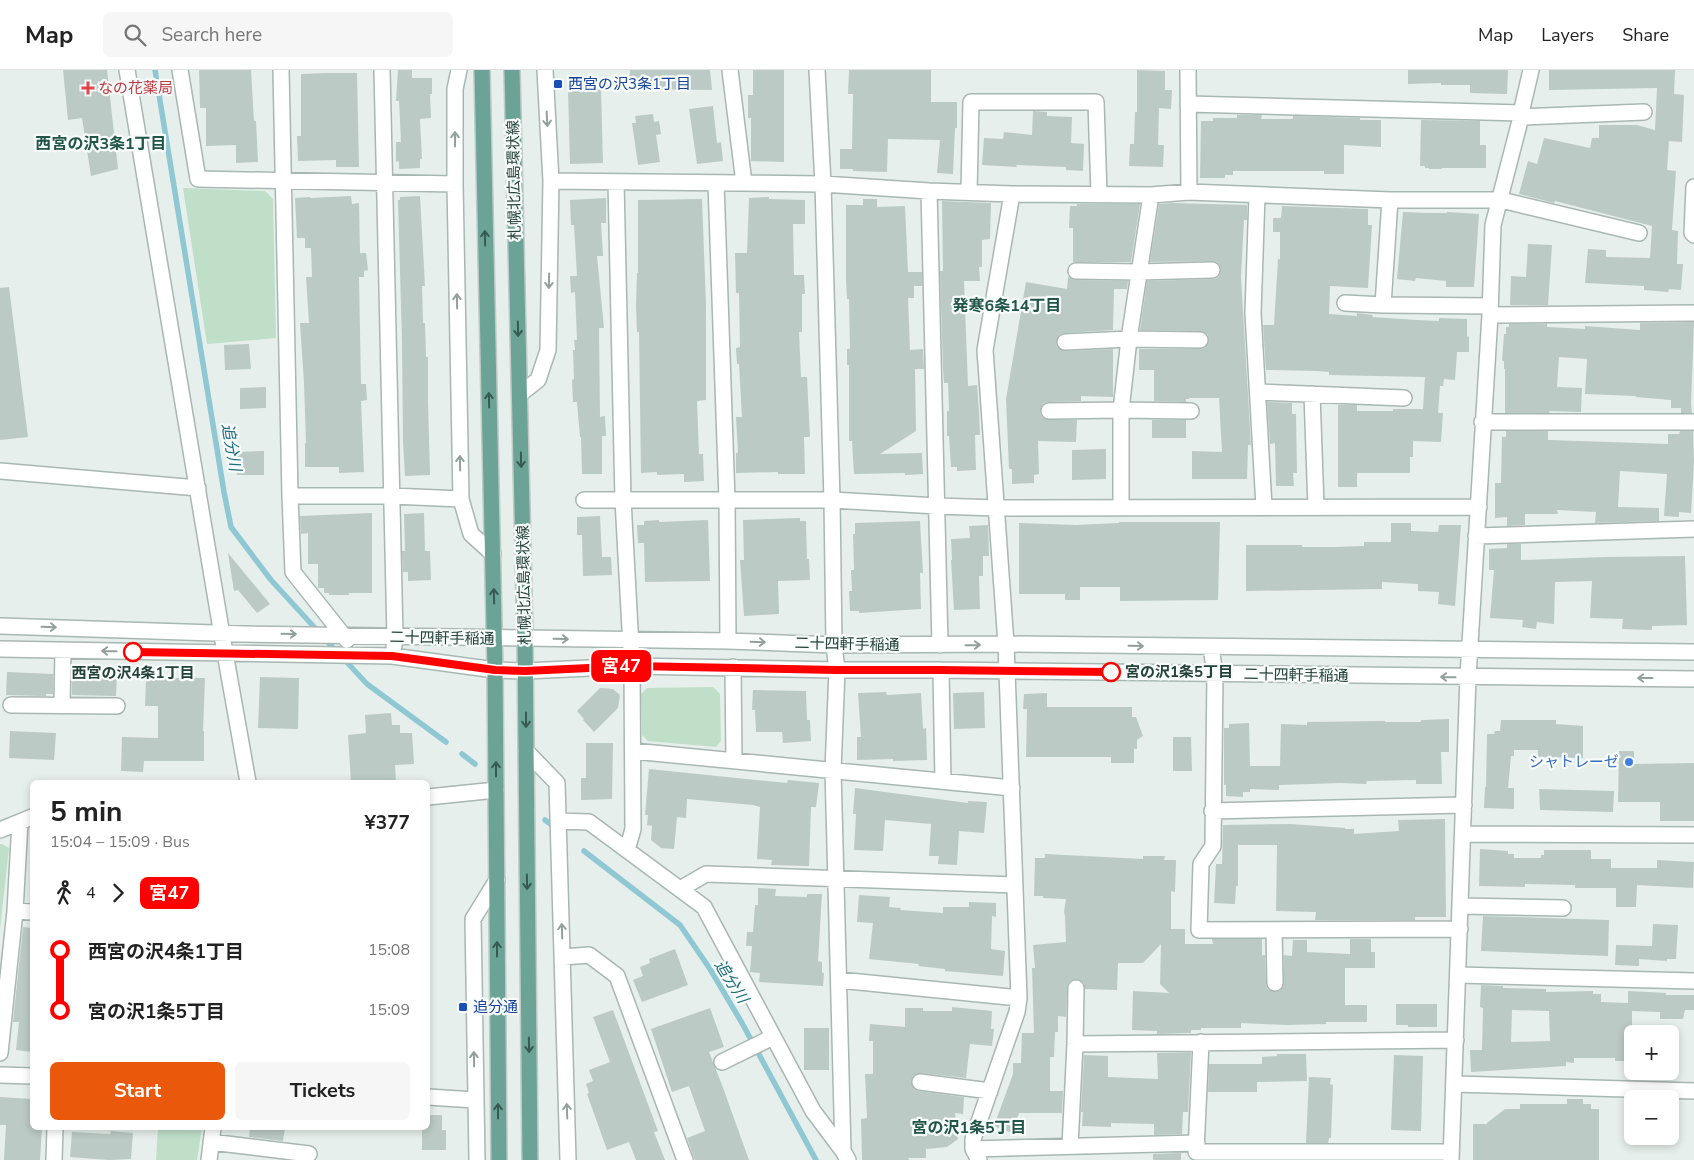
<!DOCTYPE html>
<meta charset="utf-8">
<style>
:root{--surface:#fff;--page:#f6f6f6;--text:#222;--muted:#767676;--line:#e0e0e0;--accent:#ea580c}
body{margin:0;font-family:"Nunito Sans","Noto Sans JP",sans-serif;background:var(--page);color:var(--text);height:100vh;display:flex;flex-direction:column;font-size:19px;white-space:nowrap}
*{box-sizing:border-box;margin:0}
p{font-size:16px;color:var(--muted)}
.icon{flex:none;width:28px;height:28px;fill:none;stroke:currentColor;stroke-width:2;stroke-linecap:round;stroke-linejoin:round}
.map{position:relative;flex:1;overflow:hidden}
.sheet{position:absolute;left:30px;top:710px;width:400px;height:350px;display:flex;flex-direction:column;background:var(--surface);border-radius:8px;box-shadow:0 2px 8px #0003}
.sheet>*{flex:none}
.badge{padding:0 10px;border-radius:8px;font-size:18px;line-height:32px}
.tools{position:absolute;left:1624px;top:955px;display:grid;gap:10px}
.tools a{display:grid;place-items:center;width:55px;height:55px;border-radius:8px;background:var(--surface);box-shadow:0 2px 8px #0003;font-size:25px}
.map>.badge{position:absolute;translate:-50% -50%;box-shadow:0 0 0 2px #fff}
.legs{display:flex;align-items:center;gap:8px;height:55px;padding:0 20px;font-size:16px}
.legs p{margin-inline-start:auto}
.summary{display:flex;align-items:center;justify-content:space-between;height:85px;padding:0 20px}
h1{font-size:28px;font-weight:700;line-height:38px}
.action{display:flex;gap:10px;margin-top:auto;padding:10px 20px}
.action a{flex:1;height:58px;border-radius:8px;background:var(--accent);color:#fff;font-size:20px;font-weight:700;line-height:58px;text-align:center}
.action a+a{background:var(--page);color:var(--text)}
ul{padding:0 20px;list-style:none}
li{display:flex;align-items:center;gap:18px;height:60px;font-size:19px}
li i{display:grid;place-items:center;width:8px;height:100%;margin:0 6px;background:currentColor}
li i::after{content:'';width:12px;height:12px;margin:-6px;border:4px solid;border-radius:50%;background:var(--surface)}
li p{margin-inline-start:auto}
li:first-child i{background:linear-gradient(#0000 50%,currentColor 0)}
li:last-child i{background:linear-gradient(currentColor 50%,#0000 0)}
header{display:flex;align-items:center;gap:30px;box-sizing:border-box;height:70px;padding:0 25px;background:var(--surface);border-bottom:1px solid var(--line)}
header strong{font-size:24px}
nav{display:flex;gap:28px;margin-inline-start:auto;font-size:18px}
.search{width:350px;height:45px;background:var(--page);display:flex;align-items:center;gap:12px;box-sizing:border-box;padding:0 18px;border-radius:8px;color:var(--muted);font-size:19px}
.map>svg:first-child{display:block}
.green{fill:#bfdfc9}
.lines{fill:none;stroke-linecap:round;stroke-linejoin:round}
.stream{stroke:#8fc7d3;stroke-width:5.5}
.building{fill:#bbcac4;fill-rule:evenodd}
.minor-casing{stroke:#a8b7b2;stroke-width:18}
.major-casing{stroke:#c2cac8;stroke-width:18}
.minor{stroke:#fff;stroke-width:15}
.major{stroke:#6ba496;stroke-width:15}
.oneway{stroke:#92a09c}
.oneway2{stroke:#365a51}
.line-1-casing{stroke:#fff;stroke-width:11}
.line-1{stroke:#f00;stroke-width:8}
.transit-dot{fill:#1a4fb4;stroke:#f7fbf9;stroke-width:2}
.health-dot{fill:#e0444e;stroke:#f7fbf9;stroke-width:2}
.stop-1-dot{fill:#fff;stroke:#f00;stroke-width:2.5}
.shop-dot{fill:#3f7fe0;stroke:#f7fbf9;stroke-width:2}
.labels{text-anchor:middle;stroke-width:4.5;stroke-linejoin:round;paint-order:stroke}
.transit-label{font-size:15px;fill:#164399;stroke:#f7fbf9;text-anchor:start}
.health-label{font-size:15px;fill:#be3a42;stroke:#f7fbf9;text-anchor:start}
.street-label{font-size:15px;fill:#24413a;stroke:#f7fbf9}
.stop-label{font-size:15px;font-weight:bold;fill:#24413a;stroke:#f7fbf9;text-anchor:start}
.shop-label{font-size:15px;fill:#366cbe;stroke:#f7fbf9;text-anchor:end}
.neighbourhood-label{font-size:16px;font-weight:bold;fill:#205448;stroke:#f7fbf9}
.water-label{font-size:16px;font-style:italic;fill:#1e6c7e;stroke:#f7fbf9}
</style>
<header>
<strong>Map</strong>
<div class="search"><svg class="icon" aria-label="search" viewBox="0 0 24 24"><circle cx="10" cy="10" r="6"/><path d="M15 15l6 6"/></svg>Search here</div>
<nav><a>Map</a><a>Layers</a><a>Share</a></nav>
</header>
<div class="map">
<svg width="1694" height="1090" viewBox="0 0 1694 1090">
<rect width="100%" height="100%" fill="#e6efeb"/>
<path class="green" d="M183,118L265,121L273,129L276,268L207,274Z
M713,617L720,624L721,671L716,677L648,671L642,665L641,624L647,618Z
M0,774H2L9,778L0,859Z
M158,1058H202L197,1090H156Z"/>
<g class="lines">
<path class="stream" d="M155,0L224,422L231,457L271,510L337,582
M343,588L367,614L446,672
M462,684L475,694
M545,750L552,755
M584,781L680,855L710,899L742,953L816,1090"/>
</g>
<path class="building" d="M63,0H107L118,99L91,106L82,48L68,50Z
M199,0H251L254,51H256L258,92L236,93V75L206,76V38H200Z
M398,0H412V8H432V24H430L431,48L420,49L422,89H420V98L399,99V91L396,92V72H401L399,31H396Z
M630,0H710L712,20L629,19Z
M753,0H784V92L751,91V48H748V25H753Z
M849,0H931V32H957V58H955L953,104L937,103L940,70L888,69L887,102L853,101V99H840V79H852L853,24H848Z
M1137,0L1165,1V20H1172L1171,39L1159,38L1158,75H1164L1163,97L1129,96L1130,74H1134L1135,42H1137Z
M1408,0H1508L1507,24L1470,23V15H1441V13L1408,14Z
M1549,0H1675L1674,24L1684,25L1682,72L1669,71L1667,100L1676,101L1672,160L1678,161L1677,194H1683L1681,220L1669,219L1668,222L1644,220V216L1585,213L1588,179L1606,180V187L1650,188L1652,156L1555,131L1554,133L1519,124L1528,91L1537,94L1544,68L1590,78L1592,68H1599V55H1637L1655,60L1657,18L1549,20Z
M327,3H357L359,97H336V90L298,91L297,66H301V4Z
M601,19L603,93L570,94L568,20Z
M713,36L717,73L721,72L723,91L697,94L689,39Z
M1033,41L1047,42V46L1072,47L1071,73L1084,74L1083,101L1066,100V97L1016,95L1017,97L982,95L984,68L1003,69L1004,62L1032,65Z
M653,44L654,52L659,51L661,64L656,65L660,92L638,95L632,53H636L635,46Z
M1237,45H1262L1261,49H1293V46L1360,48V50H1381V77L1344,75V104H1324V101H1233V105H1225V108H1200L1201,51H1213V48H1237Z
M1421,50L1480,51V75H1486V98H1442V99H1429V98H1425V96H1420Z
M351,126L352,134L359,133L360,183H366L368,200L364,201V207H359L361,314H366L367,330L361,331L364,402L339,403V397H305V373H306L304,313L300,253H309L306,207H312L311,178H305V168H297L295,128L310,127V128Z
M420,126L425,216H422L423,253H425L426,287H428V332L430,405L405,406L403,371L402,272L398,130H400V127Z
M769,127V129L805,130V154H793L794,205H804L805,224H802V262H799L801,307H807L810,367H804L805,404H778V402L736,403V383H738L736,347H742L739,294H737L736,278L740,277L739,223H736L735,183H747L749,128Z
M606,128V153H601L603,186H597L604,258H599L600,347L605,346L606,366H602V404H582L581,367H580L577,332H573L572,310L574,309L573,280H575L574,270H577L575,222L571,223L570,206H577L574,155H571L570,130Z
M702,129L706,235V330L697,331L699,384H703L704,411L684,412V404L657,405V402L641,403L639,262H637L636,237L637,203H638V130Z
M863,129H877V137L905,136L908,202H922V216H914V228H908L910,280L923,279L924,299H915L916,361L880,384L922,383L923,404L905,405V403L854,404L852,371H849V295H847V279H850L849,229H847L846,210V135H863Z
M942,131L991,133L990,169L982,170V197H979L980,211H964L968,316L977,315L979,341L980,365H975L976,400L957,401V397H951L949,366H947V341H949L948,313H944L943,298L940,201H943Z
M1172,133L1247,135V150H1244L1241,207L1251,375H1248L1247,409H1192V381L1222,382L1219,328H1189V329H1186V332L1154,331V300H1139V279H1200L1205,278L1209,271L1208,265L1200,261L1140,260L1147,211L1212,209L1217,208L1220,204V196L1217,192L1212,191L1150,192L1159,134Z
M1077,134H1140L1131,192H1073V158H1069L1070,136H1077Z
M1282,136L1368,139V155H1372L1368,218L1330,216L1329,244L1357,246V243L1373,245L1372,247L1417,250L1439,251V248L1467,249V266L1469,267V282H1457L1455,310L1444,309L1443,316H1440L1438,343H1443L1441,372L1413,371V387H1410V403H1357V417H1338V335H1357V341H1393V339H1423L1425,307L1329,305V302L1317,301L1266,300L1263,255H1274L1278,189H1280V162H1273V148H1281Z
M1403,142L1427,143H1447V142L1479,144L1474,217H1446V211L1416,208L1415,211L1397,209Z
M1528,174L1552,175L1548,235H1510L1511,206L1526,207Z
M1068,207L1076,210L1128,211L1127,219H1114L1113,260L1064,263L1060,264L1056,272L1057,277L1065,281L1113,279V327L1081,326V331L1049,332L1044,333L1041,337L1040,342L1041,346L1045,349L1077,350L1076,372L1038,371L1039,404L1034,405V413L1012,414V399H1009L1006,329L1026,212L1067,219Z
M9,217L28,367L0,370V218Z
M1694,252L1691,333L1692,343H1681V338H1671V330L1636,327V326L1585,324L1587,289L1559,287L1557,317L1582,318L1581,342L1550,341L1549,343H1505V299H1504V291H1502L1504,264H1506V257H1509V254H1547V257L1585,259V256L1640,260V253Z
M249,274L251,299L225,300L224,275Z
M266,317V338L240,339V318Z
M1267,332L1292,333V344H1296L1297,403H1293L1294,416H1276L1275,373L1270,374Z
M1152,350H1186V368H1152Z
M1506,361H1548V370L1668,374V364H1679L1680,361H1693L1694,392L1691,443L1679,442V447L1664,446L1667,404L1620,401L1618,437L1659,438V451L1595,453L1596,442L1557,440L1558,444H1525V455L1507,456V447L1495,448V413H1501L1502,367H1506Z
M1106,379V409L1072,410V380Z
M264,381V405H237V382Z
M372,443V523H349V525H329V523H324V518H318V494H308V463L301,464L300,446Z
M424,443L425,481H430L431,510L408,511V502H403L402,481H405L404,444Z
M600,446L602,487H611L612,505L583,506L582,465H577V447Z
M800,448V451H806L807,489H809L810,510L778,511L779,544L744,546L740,490H744L743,450Z
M659,450V452L708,450L710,511L645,512L644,473H638L637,455H644V451Z
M920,451L923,503H920L921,539L859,543V541H850L849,521H852L851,500H854L853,464H855V453Z
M1119,452H1220L1218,530L1120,531V517H1080V530H1065V524H1019V453L1076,455L1119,453Z
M1391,453H1411V461L1438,462L1439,455H1461L1455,536L1438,534L1439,522L1418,521V514L1382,512V519L1246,521V475H1302V477H1336L1364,476V472H1391Z
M988,455L989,486H983V506H979L980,539L954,540L951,490H952L951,469L970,468L969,456Z
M1507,474H1521V490L1605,487L1685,486L1687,555L1652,556V560L1622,559L1623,549L1590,548L1592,511L1555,512L1554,554L1537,552L1536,559L1522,557L1523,550L1490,548L1494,500H1489V479L1507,478Z
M228,483L270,534L257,543L238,520L234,521Z
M7,602L53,604V624H46V626L6,625Z
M74,603L117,604L116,626L72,625V605H74Z
M260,607L299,608L298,659L258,658Z
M146,608H205L203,661H204V691H144L143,702L121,701L122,667L158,668V636H145Z
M600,618L613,619L620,625L618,638L594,662L583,650L584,649L577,641Z
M753,620L806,621L807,650H810L811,671L783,673L782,662H756L755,640H752Z
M886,622L887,625L921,623L923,659L926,658L927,690L893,691V689L857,690V667H861L858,623Z
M984,622L985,658L954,659L953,623Z
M1047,623V637H1132V647H1136L1143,666L1137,670V679H1134V693H1111V687H1026L1027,639H1023L1024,624Z
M391,643L392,655H400V663H412L414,694L395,695L396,712H351L348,665L366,663L365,645Z
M1449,649V682H1441L1442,714H1416V710L1367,711L1366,714L1341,713L1279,715V720L1250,719V722H1243V727L1226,726V715H1224V658H1229V654L1249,653L1250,696H1280L1281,654L1307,655V652L1385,651V652H1421V650Z
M1501,650H1556V654L1583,656V688L1538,687V680H1514V686H1511L1508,718H1514V739L1484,738L1485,717H1486L1487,664H1494L1495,661H1500Z
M10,661L56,663L54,690L9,688Z
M1173,667H1191L1192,701H1173Z
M586,673H613L612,729L581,730V708H586Z
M1619,681H1634V694L1694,693V751H1660V732H1618Z
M649,699L756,710L787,713L788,710L819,713L816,737H811L809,796L771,795L772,790L757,789L760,737L753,735L687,729L686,748L677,747L674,779L661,778L651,770L652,756L647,755L648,745H645Z
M855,718L968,733V731L987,732L984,763L959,761L957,795L938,794L939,786H929L931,754L885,750L883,781L854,780L856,744H853Z
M1539,719L1614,721L1613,742L1540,740Z
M1445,749L1446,847H1415V850H1315L1316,842L1276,841L1277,775H1238V816H1236L1235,834L1214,833L1216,794H1222L1223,755L1290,754L1345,758V759H1354V764L1399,761L1398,750Z
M1480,779L1508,781V784H1514V788H1541V785H1544V780H1591V789H1611V798H1657V790L1694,792L1693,818L1637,815L1636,837H1616V818H1575V815L1525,814V817L1479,816Z
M1045,784L1143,789V786H1165L1164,790H1176L1175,822L1171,821V859H1185V874H1213L1212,869H1262V885H1265L1266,914L1267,918L1271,921H1279L1283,917L1284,885L1292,886L1293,870H1307V882L1350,884V869H1371V882H1375V898H1345V935H1367V952H1326V954L1286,955L1241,953V958H1201V960H1191V963L1157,964V961L1132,960L1133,921L1169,923L1160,914L1161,874L1143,893H1118L1117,920L1085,919L1084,913L1077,909L1072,910L1068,913L1067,918L1066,947L1058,946V962H1055L1054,987H1050V1021H1063L1062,1043H1019L1012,1063L994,1056L1013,1004V993H1021L1022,963H1034L1032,898H1035L1033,875L1066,872L1065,847L1064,842L1066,829L1043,828V826H1034L1035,788H1045Z
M758,818L776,819L775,826L807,827V824H822L818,891L822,892V903H824L823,916L759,912L760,903L750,902L752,876H746L747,862H753L755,835H758Z
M859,825L890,827L889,837L901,838L900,840L943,843V837H969V832L996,833V847L992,846L991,879L1005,881L1003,906L945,901V899L918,896L919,894L869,889L873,853L857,852Z
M1483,846L1609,850L1608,886L1481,881Z
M1653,854L1678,855L1676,889H1667V891L1639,889V896L1615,895L1616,875L1652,876Z
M23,857L32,858V982L16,980L19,952H13Z
M675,879L688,915L642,932L633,910L643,906L640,897L650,893L649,889Z
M1481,915L1503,916V918L1546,919V922L1593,921V924H1601V932L1628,933V921L1666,923V925H1694V940H1685L1683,949H1660V942L1632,941V991H1615V988H1574V993L1566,992V996L1471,1002L1470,980H1482L1483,938L1480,937ZM1512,940L1549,941L1550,971L1511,972Z
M1396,934H1437V957H1408V955H1396Z
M952,937L992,941L991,959H994L992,976L970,974L966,1008L921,1003L913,1006L911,1011L914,1019L918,1021L964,1027L963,1044L955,1043L958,1069L947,1077L926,1079V1088H908L909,1090H862L861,1049L867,1048L865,1004H873V971H869L870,954L905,957V938H923V941H952Z
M710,938L724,977L709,982L722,1015L749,1090H695L687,1068L705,1061L689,1016L672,1022L651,959Z
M613,940L658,1061L654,1062L665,1090H636L629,1072L607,1080L587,1024L589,1023L586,1014L593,1011L589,1000L610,992L593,947Z
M804,958H829V1000H804Z
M1191,982L1188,1042H1183L1182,1064L1154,1065V1054L1111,1053V1057L1082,1056L1083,1042H1081L1084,985L1108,986V1007L1158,1009L1157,983Z
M1277,984H1306L1307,1011L1257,1012V1022H1208L1209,994H1262V987L1277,986Z
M1394,985L1423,986L1421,1061L1391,1060Z
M1309,1007L1331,1008L1330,1014L1333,1015L1331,1068H1329L1328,1073H1306Z
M0,1027L32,1029V1058H42L40,1090H4L6,1055H0Z
M1567,1029H1583V1034H1591V1039H1599V1090H1473V1054H1487V1053L1505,1039H1520V1034H1567Z
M428,1045H442V1060H446V1080H422V1058H428Z
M250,1058H285L283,1071L249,1067Z
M111,1061L133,1063L131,1089L109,1090L70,1087L72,1062L110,1064Z
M1181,1083V1090H1153V1084Z"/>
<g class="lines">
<defs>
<path id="minor" d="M127,0L225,583L248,712
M180,0L198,109L455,114
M281,0L290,426L293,502L347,570
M382,0L395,567L394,576
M459,0L455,19V114L461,429L471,464L493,484
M730,0L744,113
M817,0L823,114L832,430L834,575L837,600L833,700L843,1081L848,1090
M1188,0L1189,122
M1188,34L1521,43
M1521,47L1644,42
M551,111L823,114L929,121L1012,124L1151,125L1189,122L1390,130H1501L1639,163
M616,112L623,430L632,596L633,759L627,780
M716,113L727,430L728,571
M1694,117L1692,163L1694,165
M929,121L940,575
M969,122L971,32H1096L1099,125
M1257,125L1253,243L1264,437
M1390,130L1383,235L1490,236
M1076,201L1139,202L1212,200
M1345,233L1383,235
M1490,245L1694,243
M1065,272L1129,269L1200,270
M1258,322L1404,328
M520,324L538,310L548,280L551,111L545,0
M1312,324L1316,437
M1049,341L1121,340L1191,341
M1482,352H1694
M0,401L198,418
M290,426H392L461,429
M584,430H832L937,436L996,438L1479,437
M1121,437V340L1129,269L1151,125
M1476,466L1694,459
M0,556L245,564L728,571L834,575L1006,574L1694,582
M1211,577L1215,604L1213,776L1201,794L1199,860L1460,859
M0,579L392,586L495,600L525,601L632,596L837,600H941L1694,609
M733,597L734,691
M941,600L943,711
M11,635L117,636
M62,635L63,580
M526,681L557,713L568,1090
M633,681L1012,718
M428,727L496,720
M1212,741L1464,735
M558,751L589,752L704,837L813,1041L843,1081
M0,760L32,747
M1463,764L1694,765
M680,819L706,804L1015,815
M1461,836L1563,838
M15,841L32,842
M1274,860L1275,913
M563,887L589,885L617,906L685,1090
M1458,905L1694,911
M839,910L1019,928
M1075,974L1456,970
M0,983L15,841L20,752
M722,992L773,967
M0,1005L32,1006
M920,1012L990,1021
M1454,1014L1694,1021
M428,1027L475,1030
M211,1072L309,1084
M1070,1076L1075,974L1076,918
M973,1079L1197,1073
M1196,1081L1201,972
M1196,1082H1451
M54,1090L55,1058
M209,1090L213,1058
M477,1090L473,849L497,810
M979,1090L973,1079V1069L1017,942L1019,928L1006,574L985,280L1012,124
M1451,1090L1468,607L1490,245L1493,155L1521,47V43L1531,0"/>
<path id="major" d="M482,0L495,600L499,1090
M512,0L525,569L530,1090"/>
</defs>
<use href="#minor" class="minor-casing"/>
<use href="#major" class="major-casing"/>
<use href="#minor" class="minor"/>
<use href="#major" class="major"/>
</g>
<defs><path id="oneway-shaft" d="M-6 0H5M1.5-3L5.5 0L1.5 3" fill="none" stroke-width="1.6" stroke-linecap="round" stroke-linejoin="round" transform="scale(1.25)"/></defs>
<g class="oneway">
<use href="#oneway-shaft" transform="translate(547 49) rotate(87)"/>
<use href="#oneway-shaft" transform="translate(455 69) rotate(-90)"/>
<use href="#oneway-shaft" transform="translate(549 211) rotate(91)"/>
<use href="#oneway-shaft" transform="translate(457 231) rotate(-91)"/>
<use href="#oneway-shaft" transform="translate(460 393) rotate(-91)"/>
<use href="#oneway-shaft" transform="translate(49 557) rotate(2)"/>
<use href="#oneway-shaft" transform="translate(289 564) rotate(1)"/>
<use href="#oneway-shaft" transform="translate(561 569) rotate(1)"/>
<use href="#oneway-shaft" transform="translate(758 572) rotate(2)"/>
<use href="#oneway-shaft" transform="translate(973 575) rotate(-1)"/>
<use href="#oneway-shaft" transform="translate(1136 576) rotate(1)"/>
<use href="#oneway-shaft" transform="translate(109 581) rotate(-179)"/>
<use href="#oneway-shaft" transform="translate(1448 607) rotate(-179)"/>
<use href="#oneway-shaft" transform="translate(1645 608) rotate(-180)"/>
<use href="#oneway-shaft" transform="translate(562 861) rotate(-92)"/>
<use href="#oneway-shaft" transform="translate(474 989) rotate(-91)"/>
<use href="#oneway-shaft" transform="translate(567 1041) rotate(-92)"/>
</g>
<g class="oneway2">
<use href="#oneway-shaft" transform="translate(485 168) rotate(-91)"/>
<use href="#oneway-shaft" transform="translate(518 259) rotate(89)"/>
<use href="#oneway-shaft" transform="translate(489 330) rotate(-91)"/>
<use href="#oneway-shaft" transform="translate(521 390) rotate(89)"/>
<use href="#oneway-shaft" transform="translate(494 526) rotate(-91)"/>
<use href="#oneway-shaft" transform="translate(526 650) rotate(90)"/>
<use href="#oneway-shaft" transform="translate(496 699) rotate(-90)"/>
<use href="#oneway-shaft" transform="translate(527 812) rotate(89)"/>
<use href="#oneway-shaft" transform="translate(497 879) rotate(-90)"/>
<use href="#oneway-shaft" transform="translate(529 975) rotate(89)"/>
<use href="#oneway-shaft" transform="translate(498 1041) rotate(-90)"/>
</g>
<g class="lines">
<defs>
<path id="line-1" d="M133,582L392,586L495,600L525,601L632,596L836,600H940L1111,602"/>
</defs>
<use href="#line-1" class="line-1-casing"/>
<use href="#line-1" class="line-1"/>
</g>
<g class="transit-dot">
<rect x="553" y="9" width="10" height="10" rx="2.5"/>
<rect x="458" y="932" width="10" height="10" rx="2.5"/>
</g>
<path class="health-dot" d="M85.5 10.5h5v5h5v5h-5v5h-5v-5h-5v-5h5z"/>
<g class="stop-1-dot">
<circle cx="133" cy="582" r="9"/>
<circle cx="1111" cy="602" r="9"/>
</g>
<circle class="shop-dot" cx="1629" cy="692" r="5"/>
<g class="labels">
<g class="transit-label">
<text x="568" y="19">西宮の沢3条1丁目</text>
<text x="473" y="942">追分通</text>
</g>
<g class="health-label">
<text x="98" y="23">なの花薬局</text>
</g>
<g class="street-label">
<text transform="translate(514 110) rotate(-91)" y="5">札幌北広島環状線</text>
<text transform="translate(524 515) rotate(-91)" y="5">札幌北広島環状線</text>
<text transform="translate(442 568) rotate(1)" y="5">二十四軒手稲通</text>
<text transform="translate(847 574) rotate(1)" y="5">二十四軒手稲通</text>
<text transform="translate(1296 605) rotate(1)" y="5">二十四軒手稲通</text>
</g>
<g class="stop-label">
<text x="1125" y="607">宮の沢1条5丁目</text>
<text x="133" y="608" text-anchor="middle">西宮の沢4条1丁目</text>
</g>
<g class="shop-label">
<text x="1619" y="697">シャトレーゼ</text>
</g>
<g class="neighbourhood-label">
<text x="101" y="79">西宮の沢3条1丁目</text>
<text x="1007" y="241">発寒6条14丁目</text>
<text x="969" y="1063">宮の沢1条5丁目</text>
</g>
<g class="water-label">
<text transform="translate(232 377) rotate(80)" y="6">追分川</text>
<text transform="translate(732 911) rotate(57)" y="6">追分川</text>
</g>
</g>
</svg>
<div class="tools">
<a>+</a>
<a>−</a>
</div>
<b class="badge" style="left:621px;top:596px;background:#f00;color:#fff">宮47</b>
<section class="sheet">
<div class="summary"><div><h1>5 min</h1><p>15:04 – 15:09 · Bus</p></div><b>¥377</b></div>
<div class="legs"><svg class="icon" aria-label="walk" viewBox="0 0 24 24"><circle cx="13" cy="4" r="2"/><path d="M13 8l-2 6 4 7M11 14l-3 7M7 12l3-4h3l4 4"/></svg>4<svg class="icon" aria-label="forward" viewBox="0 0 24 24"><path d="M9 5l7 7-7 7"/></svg><b class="badge" style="background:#f00;color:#fff">宮47</b></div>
<ul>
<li><i style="color:#f00"></i><b>西宮の沢4条1丁目</b><p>15:08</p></li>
<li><i style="color:#f00"></i><b>宮の沢1条5丁目</b><p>15:09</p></li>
</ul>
<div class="action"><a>Start</a><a>Tickets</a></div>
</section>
</div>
